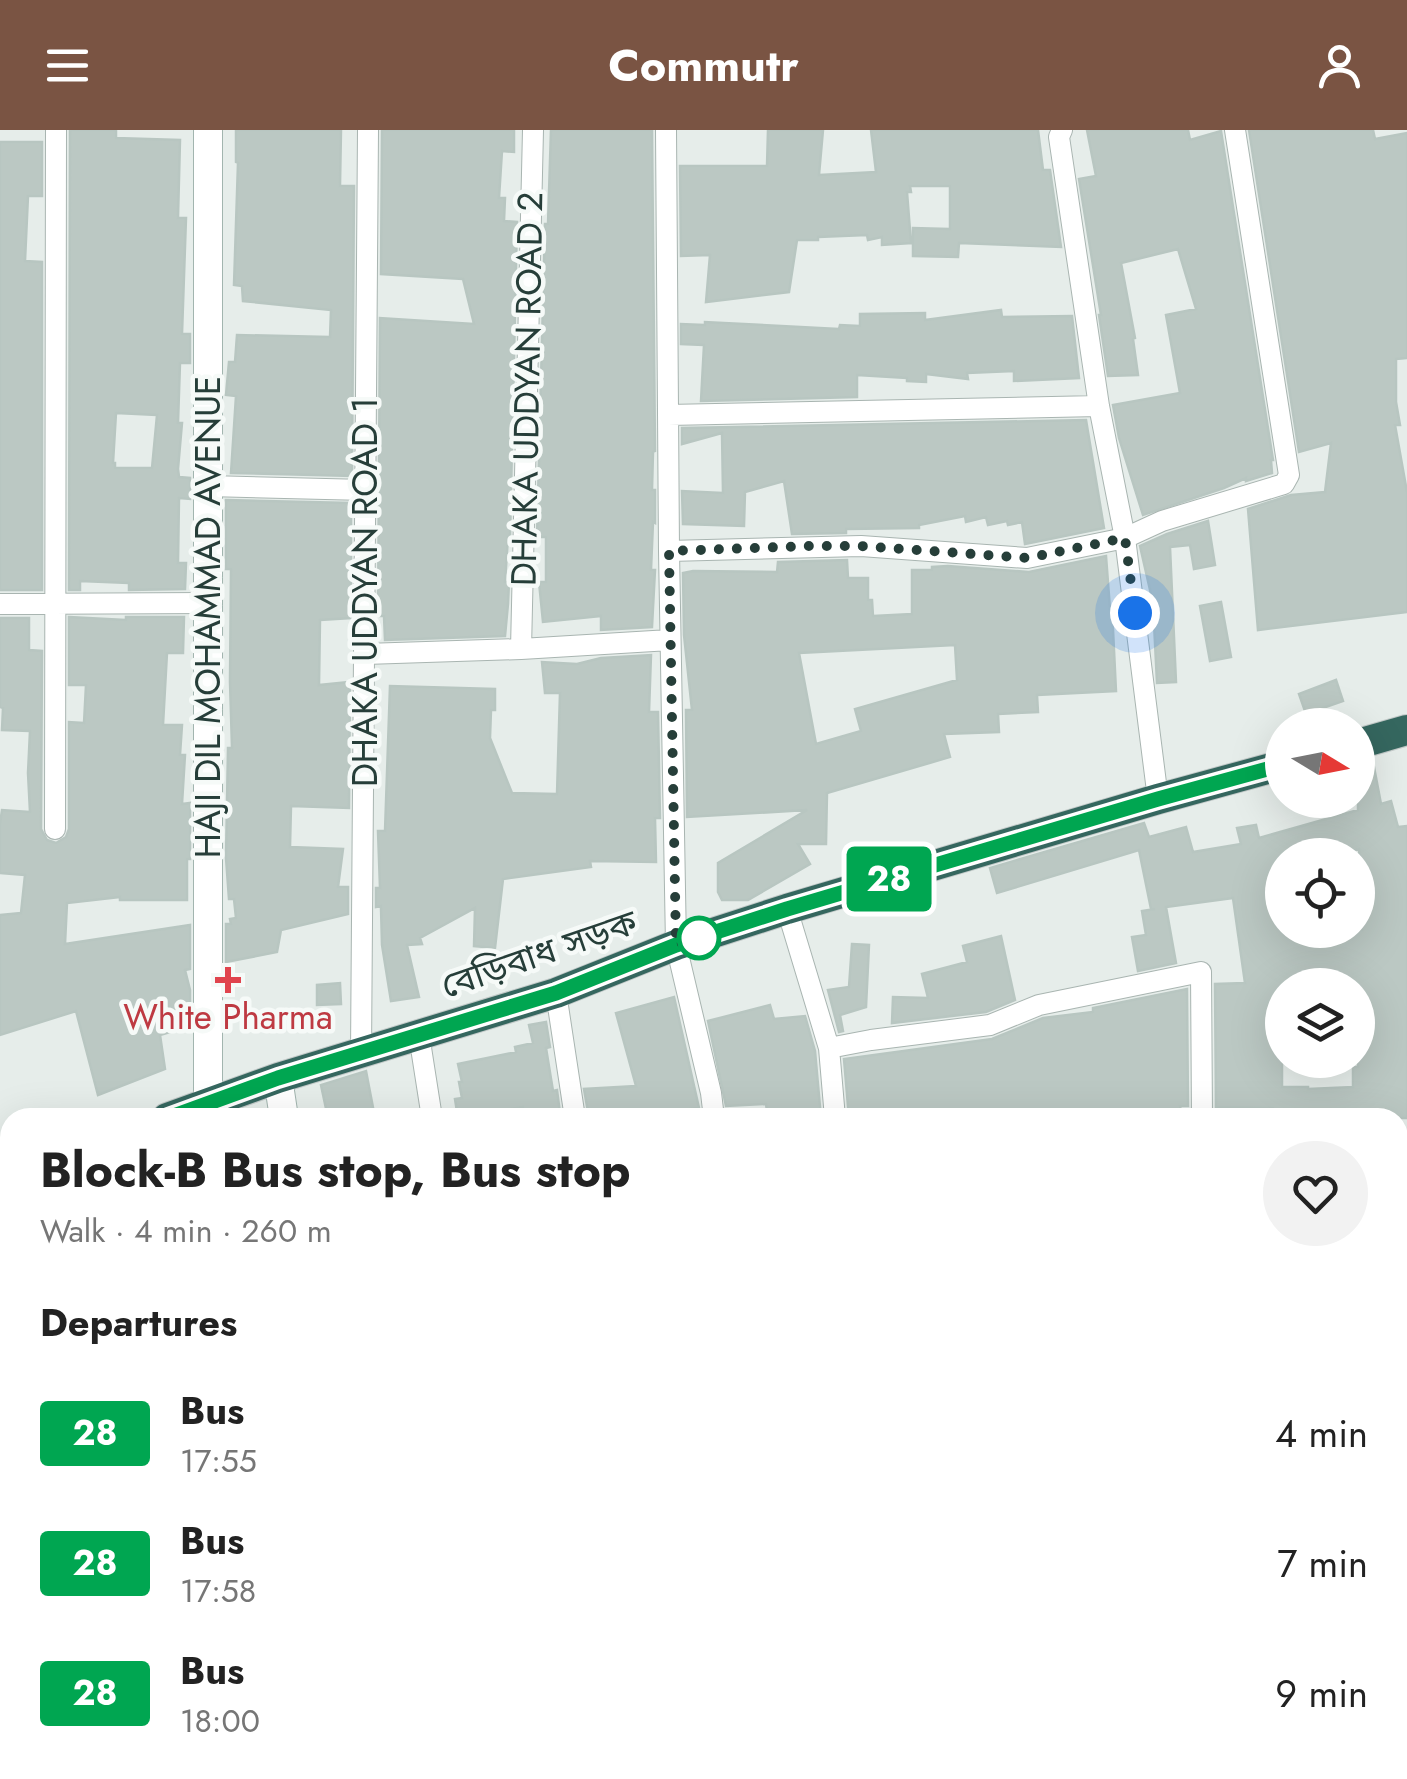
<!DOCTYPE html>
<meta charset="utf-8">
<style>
:root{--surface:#fff;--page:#f2f2f2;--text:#222;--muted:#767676;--accent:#7a5443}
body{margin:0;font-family:Jost,"Noto Sans Bengali",sans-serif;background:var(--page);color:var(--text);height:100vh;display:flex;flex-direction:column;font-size:38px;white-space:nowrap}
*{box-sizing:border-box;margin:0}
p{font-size:32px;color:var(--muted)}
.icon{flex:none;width:55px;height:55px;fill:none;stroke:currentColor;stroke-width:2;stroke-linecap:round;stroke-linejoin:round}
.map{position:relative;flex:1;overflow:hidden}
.sheet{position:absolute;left:0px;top:978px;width:1408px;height:672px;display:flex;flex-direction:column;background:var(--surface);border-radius:30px 30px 0 0;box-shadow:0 10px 40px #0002}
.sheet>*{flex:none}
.badge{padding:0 20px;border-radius:8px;font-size:35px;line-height:65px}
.needle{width:65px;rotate:100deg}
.fabs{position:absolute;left:1265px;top:578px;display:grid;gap:20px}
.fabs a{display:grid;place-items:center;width:110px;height:110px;border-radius:50%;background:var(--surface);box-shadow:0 10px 40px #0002;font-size:50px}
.you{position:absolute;width:50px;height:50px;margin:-25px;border:8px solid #fff;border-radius:50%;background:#1a73e8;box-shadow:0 0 0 15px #1a73e833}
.map>.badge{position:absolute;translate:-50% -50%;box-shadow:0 0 0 5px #fff}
h2{padding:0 40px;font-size:38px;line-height:90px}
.round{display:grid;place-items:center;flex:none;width:105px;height:105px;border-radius:52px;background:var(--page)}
.head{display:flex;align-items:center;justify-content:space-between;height:170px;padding:0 40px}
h1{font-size:48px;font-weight:700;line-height:75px}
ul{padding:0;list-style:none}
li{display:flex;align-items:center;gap:30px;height:130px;padding:0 40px}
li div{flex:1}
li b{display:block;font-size:38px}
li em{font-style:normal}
li .badge{min-width:110px;font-weight:700;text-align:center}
header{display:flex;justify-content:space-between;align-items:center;height:130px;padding:0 40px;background:var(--accent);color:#fff;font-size:45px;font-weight:700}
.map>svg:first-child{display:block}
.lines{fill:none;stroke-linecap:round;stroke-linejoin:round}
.canal{stroke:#93c1cc;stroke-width:25}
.building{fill:#bbc8c3;stroke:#b8c6c1;stroke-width:2.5;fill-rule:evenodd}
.street-casing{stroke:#a9b5b1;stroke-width:22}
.secondary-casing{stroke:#a2b5af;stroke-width:30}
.highway-casing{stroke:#c2c9c8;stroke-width:32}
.path{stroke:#89aea4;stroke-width:5;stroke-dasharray:5 8;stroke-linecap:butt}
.street{stroke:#fff;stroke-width:20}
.secondary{stroke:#fff;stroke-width:28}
.highway{stroke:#35675f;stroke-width:30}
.line-casing{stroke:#fff;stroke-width:22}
.line{stroke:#00a651;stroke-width:15}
.walk{stroke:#263e39;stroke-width:10;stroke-dasharray:0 18}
.stop-dot{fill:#fff;stroke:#00a651;stroke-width:5}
.health-dot{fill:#e0444e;stroke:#f6faf8;stroke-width:4}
.labels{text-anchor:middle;stroke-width:9;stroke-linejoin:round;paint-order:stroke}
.street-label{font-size:35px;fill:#263e39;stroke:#f6faf8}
.health-label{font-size:35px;fill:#be3a42;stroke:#f6faf8}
</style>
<header><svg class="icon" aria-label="menu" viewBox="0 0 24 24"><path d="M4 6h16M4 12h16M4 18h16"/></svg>Commutr<svg class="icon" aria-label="person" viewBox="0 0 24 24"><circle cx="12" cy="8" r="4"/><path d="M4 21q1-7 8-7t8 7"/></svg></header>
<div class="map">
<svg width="1407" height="1649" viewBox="0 0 1407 1649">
<rect width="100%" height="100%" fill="#e6edea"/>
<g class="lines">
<path class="canal" d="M1398,1448L1407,1451
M870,1649L884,1640"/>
</g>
<path class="building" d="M70,0H116V8L180,10L178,88H186L182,204H190V233H180L178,293H182L178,339L179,347L190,348V369L179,368L178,433H186L185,459L129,460V453L80,451V460H69ZM116,283L157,285L152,338H115V333H113Z
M236,0H341L340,56H354L352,346L231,343L236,266L226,265L229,232H235L237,205L330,207L331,180L243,171L242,156L234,155L238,33L236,32Z
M382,0H514V22L502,21L499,68H505L504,91L517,92L510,407H508L505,452H509L508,474L505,506L385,510L384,486H378L380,188L474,194L463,149L381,144Z
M551,0H652L655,321L653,322L652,360H655V393L653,392L651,440H655L652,497L601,500V486L543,492L539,452H546V407H537L545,94H548Z
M768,0H823L819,45L876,42L871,0H1038L1043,40H1050L1061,117L959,113L958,127L913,126V98L950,99V56H910L911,62H907L911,113L882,115V107L868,110L867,105L818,107V110H797L789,162L706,172L710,125L681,126L680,36H767Z
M1087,0H1188L1190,10L1221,1L1273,330H1271L1272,343L1246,351V348L1224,358L1143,385L1119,308L1113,275L1180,263L1166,185L1196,179L1178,119L1121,133L1135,208L1133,209L1138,245L1108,246L1099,185H1101L1079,49L1096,46Z
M1249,0H1373L1375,9L1407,3V228L1396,229V272L1400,295H1395L1407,362V482L1258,500L1248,379L1291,365L1325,362L1331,313L1299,322Z
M0,12H42V66H28L25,131L42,132V460H0Z
M1001,180L1002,187L1072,186L1079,248L1014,251V241L967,243L968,249L926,244V252L907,251V248L857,245V267L701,271L704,215L681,214V194L705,195V192L839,199L840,195L860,196V184L925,183V190Z
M1086,290L1104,398L1025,414L1022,392L1008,395L1007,391L988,395L986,387L966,392L965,386L919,395V398L846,399V403L792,404L784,351L745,362L744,396L683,394L682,361L723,363L722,303L682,314V298Z
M226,370L351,373V488L320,490L319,555L350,552L349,678L291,676L290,717L343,719L338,757H348V784L281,800L277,822L226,832V794H231L230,789L236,788L234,769H229L226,728L228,618H232L230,552L231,439H226Z
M1208,391L1215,435L1194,439L1190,415L1170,417L1176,552L1157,553L1153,473L1140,416L1167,404Z
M1106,426L1110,479H1112L1116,561L1037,565L1038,582L998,584L999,602L944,604L950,627L827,663L826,714H798L810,734L748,770H722L718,762V733L807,680L687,687L686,580H692L684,505L683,443L693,441L777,442L778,432L847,430L848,448H868V470H872L873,486L912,484V440H932V437L948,436L1029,442ZM955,515L957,550L855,579L861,601L816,614L799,523Z
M1221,472L1231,527L1210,531L1200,476Z
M69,487L126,490V487H184L183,523H167L163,595H182L180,625H185L182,674L190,673V729H187V770H120V767L67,773L65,814L190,795V839L185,840L190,860V896L160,905L165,939L98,965L76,881L0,905V785L21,783L25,745L0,743V694L2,680L30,682L28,643L30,601L2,600L3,578L0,577V488H29V520L42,521L41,699L47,710L56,713L66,707L69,699V592L84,593L86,555H69Z
M651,525L649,582H658L660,688H655L656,732L590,731L591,737L503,749L495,818L474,816L475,778L420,808L422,814L407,815L419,867L391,871L382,815L381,778V776L376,777V758H380L378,701H385L390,556L495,559V580H491L490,608L512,663L557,664L560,563H545L542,532L577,534L601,528Z
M1336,550L1343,571L1306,584L1299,564Z
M1374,637L1381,674L1391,671L1398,697L1407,696V988H1273V978L1216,977L1215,854L1245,853L1233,768L1166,777L1176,833L1138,841L1132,807L1146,805L1142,781L1155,779H1151L1139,720L997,763L990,738L1144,693L1149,707L1186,697L1193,722L1241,714L1237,698L1256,695L1259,708L1358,680V640ZM1359,719L1364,789H1360L1362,800H1282V725H1334ZM1282,855H1358V937H1353V957L1308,959V957H1282Z
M1001,806L1015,870L986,882L892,893L893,867L928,868L922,844L967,832L963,816Z
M852,814L869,815L866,877L840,885L843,901L839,902L828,860L849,857Z
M340,853L341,874L317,875V855Z
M1187,859L1188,976H1180L1182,988H986L983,980L943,984V988H849L844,929L992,909L1043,888L1093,882V878Z
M674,867L699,978L690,979V983L632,988H589L584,959L636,956L616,883Z
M770,875L774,889L805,886L815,921L821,988H768L766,974L726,976L708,891Z
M546,892L550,917L546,918L553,961L557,960L560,983L523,984V977L458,988L455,969L462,968L459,952H462L458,934L516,922L515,917L533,913L529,895Z
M366,941L375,988H328L321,955Z"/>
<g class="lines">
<defs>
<path id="street" d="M666,0L669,421L676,815L711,963L714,988
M1062,0L1059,7L1099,276L1125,408L1158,669
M668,285L1099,276
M208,356L366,360
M669,421L861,416L1027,428L1125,408L1162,391L1284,354L1289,345L1235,0
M0,474L208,473
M521,519L533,0
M365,524L521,519L670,510
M55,699L56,0
M787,779L829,918L835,988
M556,863L575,988
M419,905L432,988
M829,918L871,910L990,895L1039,875L1201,842L1202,988
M361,923L368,0
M0,1097L3,1100L10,1155
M1398,1134L1407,1135
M0,1418H10
M0,1592H10
M79,1640L80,1649
M229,1640L230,1649
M669,1640L671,1649
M1323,1649L1324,1640"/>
<path id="secondary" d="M208,0V974
M278,948L284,988
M386,1640L388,1649"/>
<path id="highway" d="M1358,614L1407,600
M167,988L278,948L556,863L676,815L787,779L1158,669L1282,635
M0,1048L10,1045"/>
</defs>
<use href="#street" class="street-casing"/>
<use href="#secondary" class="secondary-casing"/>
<use href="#highway" class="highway-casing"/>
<path class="path" d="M1398,1421L1407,1424
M859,1649L868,1640"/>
<use href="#street" class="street"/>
<use href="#secondary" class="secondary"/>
<use href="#highway" class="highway"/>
</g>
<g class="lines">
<defs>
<path id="line" d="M168,988L278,948L556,863L676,815L787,779L1158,669L1282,635"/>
</defs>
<use href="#line" class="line-casing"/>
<use href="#line" class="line"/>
<path class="walk" d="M699,808L676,815L669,421L811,416H861L1028,428L1125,408L1135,483"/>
</g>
<circle class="stop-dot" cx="699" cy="808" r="20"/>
<path class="health-dot" d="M223 835h10v10h10v10h-10v10h-10v-10h-10v-10h10z"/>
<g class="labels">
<g class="street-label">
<text transform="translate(527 259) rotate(-89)" y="12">DHAKA UDDYAN ROAD 2</text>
<text transform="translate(365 462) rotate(-90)" y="12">DHAKA UDDYAN ROAD 1</text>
<text transform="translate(208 487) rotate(-90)" y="12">HAJI DIL MOHAMMAD AVENUE</text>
<text transform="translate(539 824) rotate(-19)" y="12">বেড়িবাধ সড়ক</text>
</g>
<g class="health-label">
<text x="228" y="899">White Pharma</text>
</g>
</g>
</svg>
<div class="fabs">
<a><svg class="needle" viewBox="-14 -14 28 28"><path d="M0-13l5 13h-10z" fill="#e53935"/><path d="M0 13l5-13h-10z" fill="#767676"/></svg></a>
<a><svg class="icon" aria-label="locate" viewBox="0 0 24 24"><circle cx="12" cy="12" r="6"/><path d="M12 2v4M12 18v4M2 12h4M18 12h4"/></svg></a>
<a><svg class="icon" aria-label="layers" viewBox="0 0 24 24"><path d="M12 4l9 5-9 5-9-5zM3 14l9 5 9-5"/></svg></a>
</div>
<div class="you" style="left:1135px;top:483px"></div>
<b class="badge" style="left:889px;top:749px;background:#00a651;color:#fff">28</b>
<section class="sheet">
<div class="head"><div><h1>Block-B Bus stop, Bus stop</h1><p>Walk · 4 min · 260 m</p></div><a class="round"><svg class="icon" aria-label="heart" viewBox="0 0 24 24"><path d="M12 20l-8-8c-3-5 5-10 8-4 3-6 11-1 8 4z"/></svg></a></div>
<h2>Departures</h2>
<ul>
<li><span class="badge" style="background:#00a651;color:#fff">28</span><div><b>Bus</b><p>17:55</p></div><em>4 min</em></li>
<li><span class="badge" style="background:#00a651;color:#fff">28</span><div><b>Bus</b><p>17:58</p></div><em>7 min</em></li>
<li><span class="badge" style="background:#00a651;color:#fff">28</span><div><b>Bus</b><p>18:00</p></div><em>9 min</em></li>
</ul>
</section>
</div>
